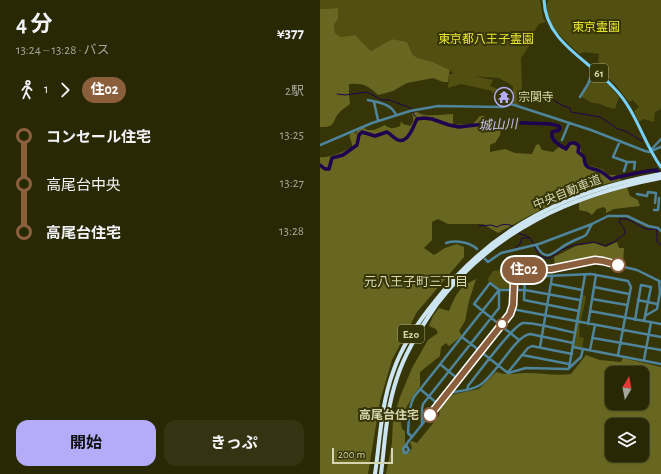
<!DOCTYPE html>
<html lang="ja">
<meta charset="utf-8">
<style>
:root{--surface:#282805;--page:#343413;--text:#f1f3f6;--muted:#a5a69a;--line:#444427;--accent:#b4acf9}
body{margin:0;font-family:"Alegreya Sans","Noto Sans JP",sans-serif;background:var(--page);color:var(--text);height:100vh;display:flex;flex-direction:column;font-size:15px;white-space:nowrap}
*{box-sizing:border-box;margin:0}
p{font-size:13px;color:var(--muted)}
.icon{flex:none;width:22px;height:22px;fill:none;stroke:currentColor;stroke-width:2;stroke-linecap:round;stroke-linejoin:round}
.map{position:relative;flex:1;overflow:hidden}
.drawer{display:flex;flex-direction:column;background:var(--surface);width:320px}
.drawer>*{flex:none}
.badge{padding:0 8px;border-radius:13px;font-size:14px;line-height:26px}
.needle{width:26px;rotate:10deg}
.controls{position:absolute;left:285px;top:366px;display:grid;gap:8px}
.controls a{display:grid;place-items:center;width:44px;height:44px;border-radius:8px;background:var(--surface);box-shadow:0 1px 3px #0004,0 0 0 1px var(--line);font-size:20px}
.scale{position:absolute;left:12px;bottom:10px;width:61px;box-sizing:border-box;padding-left:4px;border:2px solid #d5d6af;border-top:0;font-size:11px;line-height:14px;white-space:nowrap;color:#d5d6af;-webkit-text-stroke:3px #363507;paint-order:stroke}
.map>.badge{position:absolute;translate:-50% -50%;box-shadow:0 0 0 2px #fff}
.legs{display:flex;align-items:center;gap:6px;height:44px;padding:0 16px;font-size:13px}
.legs p{margin-inline-start:auto}
.head{display:flex;align-items:center;justify-content:space-between;height:68px;padding:0 16px}
h1{font-size:22px;font-weight:700;line-height:30px}
.cta{display:flex;gap:8px;margin-top:auto;padding:8px 16px}
.cta a{flex:1;height:46px;border-radius:12px;background:var(--accent);color:#111;font-size:16px;font-weight:700;line-height:46px;text-align:center}
.cta a+a{background:var(--page);color:var(--text)}
ul{padding:0 16px;list-style:none}
li{display:flex;align-items:center;gap:14px;height:48px;font-size:15px}
li i{display:grid;place-items:center;width:6px;height:100%;margin:0 5px;background:currentColor}
li i::after{content:'';width:10px;height:10px;margin:-5px;border:3px solid;border-radius:50%;background:var(--surface)}
li p{margin-inline-start:auto}
li:first-child i{background:linear-gradient(#0000 50%,currentColor 0)}
li:last-child i{background:linear-gradient(currentColor 50%,#0000 0)}
main{display:flex;flex:1;min-height:0}
.map>svg:first-child{display:block}
.green{fill:#515011}
.forest{fill:#686721;fill-rule:evenodd}
.lines{fill:none;stroke-linecap:round;stroke-linejoin:round}
.stream{stroke:#1e034e;stroke-width:1}
.river{stroke:#1e034e;stroke-width:3.5}
.minor{stroke:#4e849c;stroke-width:2.5}
.major{stroke:#77d1f9;stroke-width:3}
.highway{stroke:#cde5f1;stroke-width:4}
.line-1-casing{stroke:#fff;stroke-width:9}
.line-1{stroke:#8b5e3c;stroke-width:6}
.stop-1-dot{fill:#fff;stroke:#8b5e3c;stroke-width:2}
.labels{text-anchor:middle;stroke-width:4;stroke-linejoin:round;paint-order:stroke}
.shield{fill:#363507;stroke:#a5a67d;stroke-width:1}
.shield-label{font-size:11px;font-weight:bold;fill:#d5d6af}
.park-label{font-size:12px;fill:#e8e534;stroke:#363507}
.poi-label{font-size:12px;fill:#d5d6af;stroke:#363507;text-anchor:start}
.street-label{font-size:12px;fill:#d5d6af;stroke:#363507}
.stop-label{font-size:12px;font-weight:bold;fill:#d5d6af;stroke:#363507;text-anchor:end}
.water-label{font-size:13px;font-style:italic;fill:#c5c1f5;stroke:#363507}
.neighbourhood-label{font-size:13px;fill:#d5d6af;stroke:#363507}
</style>
<main>
<section class="drawer">
<div class="head"><div><h1>4 分</h1><p>13:24 – 13:28 · バス</p></div><b>¥377</b></div>
<div class="legs"><svg class="icon" aria-label="walk" viewBox="0 0 24 24"><circle cx="13" cy="4" r="2"/><path d="M13 8l-2 6 4 7M11 14l-3 7M7 12l3-4h3l4 4"/></svg>1<svg class="icon" aria-label="forward" viewBox="0 0 24 24"><path d="M9 5l7 7-7 7"/></svg><b class="badge" style="background:#8b5e3c;color:#fff">住02</b><p>2駅</p></div>
<ul>
<li><i style="color:#8b5e3c"></i><b>コンセール住宅</b><p>13:25</p></li>
<li><i style="color:#8b5e3c"></i><span>高尾台中央</span><p>13:27</p></li>
<li><i style="color:#8b5e3c"></i><b>高尾台住宅</b><p>13:28</p></li>
</ul>
<div class="cta"><a>開始</a><a>きっぷ</a></div>
</section>
<div class="map">
<svg width="341" height="474" viewBox="0 0 341 474">
<rect width="100%" height="100%" fill="#363507"/>
<path class="green" d="M0,0H220L223,18L226,22L219,24L213,33L212,42L201,58L202,87L199,105L192,103L193,86L179,78L154,76L173,80L170,86L180,90L172,93V91L168,90L141,84L128,88L129,74H134L130,70L113,62L98,58L93,55L87,42L72,39L51,51L35,35L21,37L15,33L14,25L18,19V8L0,9Z
M229,0H341V109L335,112L334,122L323,119L319,122L314,111L319,107L313,100L309,102L295,84L281,72L283,70L278,62L279,54L264,52L260,54C249,45 216,16 229,0Z
M274,71L282,78L299,97L295,109C287,108 280,102 272,103L260,96L268,84Z
M190,269L195,274L191,281L190,288L178,289L167,280L173,271Z
M261,295L266,296C265,305 262,314 260,323C259,327 260,332 259,337L264,338L262,349L253,347Z"/>
<path class="forest" d="M18,8V19L14,25L15,33L21,37L35,35L51,51L72,39L87,42L93,55L98,58L113,62L130,70L129,73L128,82H123L113,78L87,83L73,91L58,95C48,85 43,83 29,84V94L30,104C27,107 22,109 19,113C12,120 17,128 0,127V9Z
M97,112C105,118 123,114 133,114V125L153,124L160,116H164L168,121L183,119L199,121L182,124L180,135L175,143L171,144L170,146V152L185,149L195,153L212,154L216,145L219,144L222,150L233,152L239,147L244,149L247,146L249,141L260,144L261,152L267,165L282,169L289,175H295L302,180C257,189 217,211 178,233L163,224H128L118,219L112,222V240L104,248L114,255L125,248L137,244L144,247V257L97,312L72,360L60,401L48,474H0V157C7,159 26,151 32,147C33,142 28,137 30,134L34,132L36,134L37,131L43,127L47,130H54L65,125C70,129 73,129 80,126L81,121L83,124L90,126C95,122 93,118 92,113Z
M307,187L310,196L318,200L320,206L294,209L286,213V209L284,207L277,209L272,215L268,212L259,210V202Z
M297,242L299,248H304L303,264L280,258L235,268L234,257L256,246L274,243L286,247Z
M156,279L149,301L145,321L139,331L142,336L129,346L126,343L121,347L120,356L100,372V386L87,406L81,423L82,429L85,431V450L89,453L92,448L90,442L92,441L97,443L119,416L120,407L130,395L159,389L176,372C189,376 194,373 207,373C222,373 236,376 251,374L266,355L280,360L301,362L303,358L341,367V474H66L72,443L73,419L80,397L92,368L108,340L118,333L116,329L109,326L113,316L119,308L129,311C136,294 139,287 156,279ZM292,373H322V403H292ZM292,425H322V455H292Z"/>
<g class="lines">
<path class="stream" d="M17,94L25,95L47,92L62,100H69L91,108L94,115L98,119
M231,98L241,105L250,108L251,112L280,117L298,129L305,131L322,141
M337,169V170
M159,226L171,225L177,227C182,224 188,223 194,227
M198,233L207,236L211,239L219,255L225,258H230L241,250L254,245L274,242L285,246L294,242L305,234V230L299,221L300,219C311,217 318,227 327,229C330,230 334,229 337,229V241L339,244H341
M195,248L200,244L202,238H209"/>
<path class="river" d="M0,165L5,169H9L12,158L23,155L37,145L39,135L42,132L55,136L67,132C71,134 74,139 78,140C88,144 94,125 97,119L104,118L112,119L129,125L139,127L181,122L231,124L239,126L240,128L239,130L232,132C230,140 239,145 246,149L250,143H255L259,146L258,152L264,157C265,170 269,167 280,171C284,173 287,176 291,179C305,175 321,172 336,170L341,175"/>
<path class="minor" d="M260,97L268,84L274,69
M48,100C58,102 72,104 76,115
M54,102L58,120
M242,140L249,123
M300,141L293,157L307,162H315L314,169
M0,145L52,123L90,111L118,106L183,107L191,104L271,130L325,151L329,152L341,147
M331,150L341,139
M304,171L307,162
M317,194L327,196L328,192L336,193L335,203
M334,210H338L339,198
M126,243C136,240 150,242 157,249
M216,245C227,266 236,249 249,243C254,240 261,238 266,235L272,224
M165,259L168,262L181,253L219,244L272,224L288,216H307L328,226L338,228L341,231
M231,284L262,290
M274,287L309,294
M272,299L307,305
M318,300L337,304
M192,309L341,337
M259,311L204,300L205,277L271,274L308,281L311,287L298,355
M270,311L341,324
M325,316L337,309L340,292L339,281
M315,320L321,285L331,287L324,321
M268,324L276,275
M142,337L188,373L206,368L248,369L261,357L263,349
M273,338L341,350
M220,347L232,277
M253,347L341,364
M270,350L275,325
M202,355L208,348L212,346L252,354
M324,360L331,322
M120,364L138,379
M249,368L265,275
M188,373L189,371L202,355L249,364
M100,389L118,404
M147,390L148,386C157,375 193,325 203,323C214,322 243,330 255,333
M127,393C138,391 151,391 160,385C175,376 196,335 210,334L253,343
M102,425V409L103,404L179,308V290L170,283L154,304C169,316 184,328 199,340
M92,437L88,433C89,421 88,408 94,397L179,290H205L260,300
M86,445L89,450L86,453H84L83,449L88,442L190,314C198,298 186,277 206,269H231L271,261H279L317,270L341,282"/>
<path class="major" d="M224,0C225,42 269,60 294,88C316,110 323,142 341,167"/>
<path class="highway" d="M55,474C60,440 61,405 73,372C82,345 98,322 116,300C175,225 249,191 341,174
M61,474C65,442 66,410 77,378C85,352 101,327 117,304C174,230 251,195 341,178"/>
</g>
<g class="lines">
<defs>
<path id="line-1" d="M110,415L190,314L193,305L194,282L199,273L203,270L206,269H231L275,260L283,261L298,265"/>
</defs>
<use href="#line-1" class="line-1-casing"/>
<use href="#line-1" class="line-1"/>
</g>
<defs>
<symbol id="temple-ring" viewBox="-11 -11 22 22"><circle r="9.5" fill="#363507" stroke="#b4acf9" stroke-width="1.5"/><path d="M0-6L5-2H3V0L6.5 2.5H4V6H1.5V3h-3V6H-4V2.5H-6.5L-3 0V-2H-5Z" fill="#b4acf9"/></symbol>
</defs>
<g fill-rule="evenodd">
<use href="#temple-ring" x="173" y="86" width="22" height="22"/>
</g>
<g class="stop-1-dot">
<circle cx="298" cy="265" r="7"/>
<circle cx="182" cy="324" r="5"/>
<circle cx="110" cy="415" r="7"/>
</g>
<g class="labels">
<g class="shield">
<rect x="270" y="64" width="18" height="18" rx="3"/>
<rect x="78" y="325" width="26" height="18" rx="3"/>
</g>
<g class="shield-label">
<text x="279" y="77">61</text>
<text x="91" y="338">E20</text>
</g>
<g class="park-label">
<text x="276" y="31">東京霊園</text>
<text x="166" y="43">東京都八王子霊園</text>
</g>
<g class="poi-label">
<text x="198" y="101">宗関寺</text>
</g>
<g class="street-label">
<text transform="translate(247 192) rotate(-22)" y="4">中央自動車道</text>
</g>
<g class="stop-label">
<text x="99" y="419">高尾台住宅</text>
</g>
<g class="water-label">
<text transform="translate(178 124) rotate(-3)" y="5">城山川</text>
</g>
<g class="neighbourhood-label">
<text x="96" y="286">元八王子町三丁目</text>
</g>
</g>
</svg>
<div class="controls">
<a><svg class="needle" viewBox="-14 -14 28 28"><path d="M0-13l5 13h-10z" fill="#e53935"/><path d="M0 13l5-13h-10z" fill="#a5a69a"/></svg></a>
<a><svg class="icon" aria-label="layers" viewBox="0 0 24 24"><path d="M12 4l9 5-9 5-9-5zM3 14l9 5 9-5"/></svg></a>
</div>
<div class="scale">200 m</div>
<b class="badge" style="left:204px;top:270px;background:#8b5e3c;color:#fff">住02</b>
</div>
</main>
